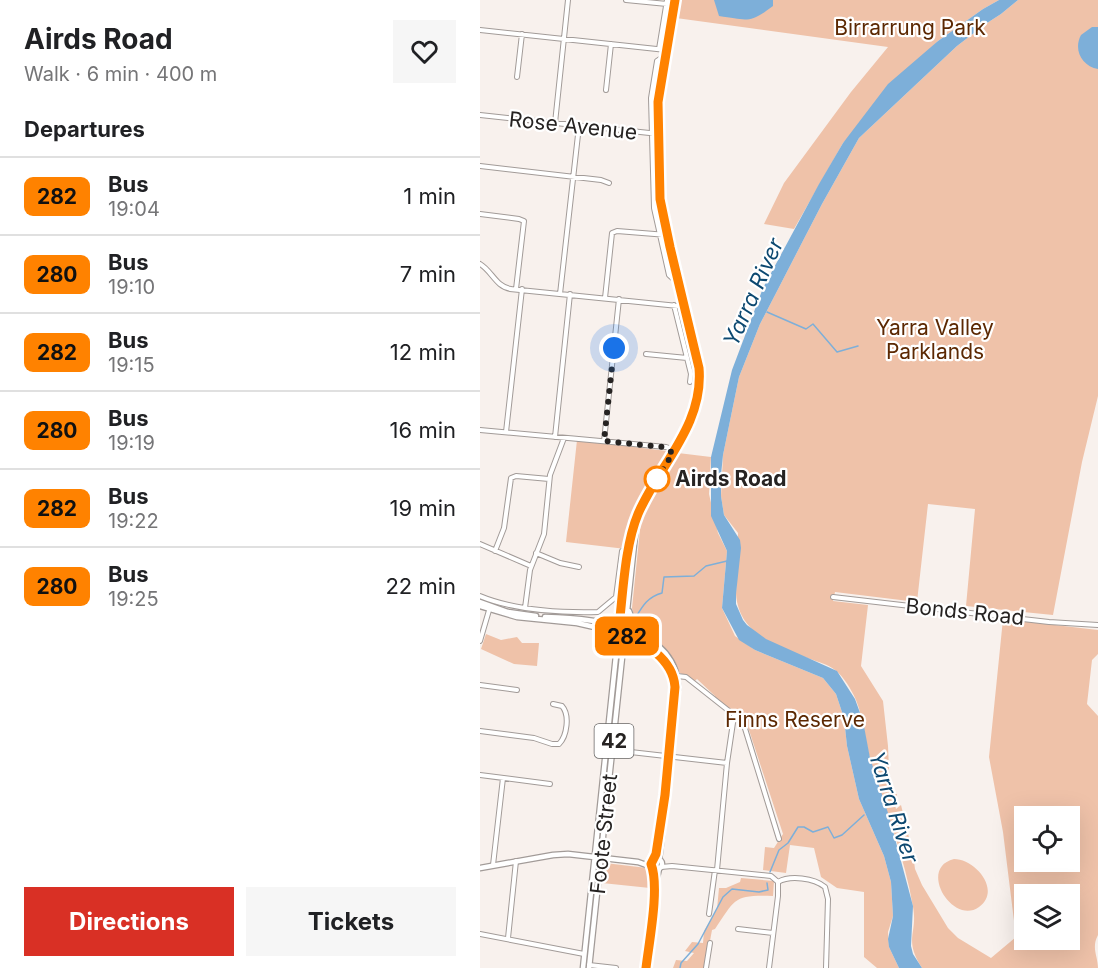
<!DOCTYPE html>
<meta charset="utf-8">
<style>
:root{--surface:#fff;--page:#f6f6f6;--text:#202124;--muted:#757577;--line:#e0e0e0;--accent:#d93025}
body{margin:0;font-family:Inter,sans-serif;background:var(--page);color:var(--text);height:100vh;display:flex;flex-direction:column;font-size:22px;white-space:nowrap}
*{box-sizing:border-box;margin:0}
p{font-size:20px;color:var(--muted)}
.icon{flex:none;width:33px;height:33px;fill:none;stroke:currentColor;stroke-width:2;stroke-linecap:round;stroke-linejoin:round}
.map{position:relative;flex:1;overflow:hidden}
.panel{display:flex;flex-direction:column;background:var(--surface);width:480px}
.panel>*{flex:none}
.badge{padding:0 12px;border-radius:9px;font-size:21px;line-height:39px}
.buttons{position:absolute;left:534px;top:806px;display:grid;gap:12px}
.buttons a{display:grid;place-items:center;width:66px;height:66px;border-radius:0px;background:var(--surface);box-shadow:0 6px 24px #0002;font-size:30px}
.you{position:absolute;width:30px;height:30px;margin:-15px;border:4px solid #fff;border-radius:50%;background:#1a73e8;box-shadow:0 0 0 9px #1a73e833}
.map>.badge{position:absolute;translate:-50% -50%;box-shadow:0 0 0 3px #fff}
h2{padding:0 24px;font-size:22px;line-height:54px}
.round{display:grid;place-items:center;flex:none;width:63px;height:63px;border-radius:0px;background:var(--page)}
.headline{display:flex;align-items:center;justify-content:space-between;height:102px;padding:0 24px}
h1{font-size:28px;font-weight:700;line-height:45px}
.cta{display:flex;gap:12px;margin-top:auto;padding:12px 24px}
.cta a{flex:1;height:69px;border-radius:0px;background:var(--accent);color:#fff;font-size:24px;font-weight:700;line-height:69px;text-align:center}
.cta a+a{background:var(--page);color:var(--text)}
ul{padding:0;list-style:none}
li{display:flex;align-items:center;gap:18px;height:78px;padding:0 24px;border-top:2px solid var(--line)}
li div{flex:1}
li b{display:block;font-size:22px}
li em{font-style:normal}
li .badge{min-width:66px;font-weight:700;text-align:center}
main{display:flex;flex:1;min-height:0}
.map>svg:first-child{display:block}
.green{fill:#efc2a9;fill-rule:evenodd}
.water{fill:#7dafd9}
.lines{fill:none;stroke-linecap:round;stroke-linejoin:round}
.stream{stroke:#7dafd9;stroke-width:1.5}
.minor-casing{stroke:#a29b98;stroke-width:6}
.major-casing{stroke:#a29b98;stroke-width:7}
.minor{stroke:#fff;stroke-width:4}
.major{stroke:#fff;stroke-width:4.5}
.line-casing{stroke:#fff;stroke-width:14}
.line{stroke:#ff8200;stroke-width:9}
.walk{stroke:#262322;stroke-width:6;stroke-dasharray:0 10.8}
.stop-dot{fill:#fff;stroke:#ff8200;stroke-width:3}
.labels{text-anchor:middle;stroke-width:4.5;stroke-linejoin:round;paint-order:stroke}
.shield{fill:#fff;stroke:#676564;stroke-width:1.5}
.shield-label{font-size:20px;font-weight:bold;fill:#262322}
.park-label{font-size:21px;fill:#5c2802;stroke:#fff}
.street-label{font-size:21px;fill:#262322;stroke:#fff}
.stop-label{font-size:21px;font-weight:bold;fill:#262322;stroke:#fff;text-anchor:start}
.water-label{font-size:22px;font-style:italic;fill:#0c4870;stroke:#fff}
</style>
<main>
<section class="panel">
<div class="headline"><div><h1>Airds Road</h1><p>Walk · 6 min · 400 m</p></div><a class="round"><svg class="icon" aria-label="heart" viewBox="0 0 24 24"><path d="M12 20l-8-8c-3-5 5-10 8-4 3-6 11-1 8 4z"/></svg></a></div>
<h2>Departures</h2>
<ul>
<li><span class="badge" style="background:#ff8200;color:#111">282</span><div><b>Bus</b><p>19:04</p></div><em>1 min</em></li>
<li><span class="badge" style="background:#ff8200;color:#111">280</span><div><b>Bus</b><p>19:10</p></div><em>7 min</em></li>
<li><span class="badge" style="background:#ff8200;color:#111">282</span><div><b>Bus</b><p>19:15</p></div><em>12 min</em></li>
<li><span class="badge" style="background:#ff8200;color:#111">280</span><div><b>Bus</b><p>19:19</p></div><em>16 min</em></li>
<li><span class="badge" style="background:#ff8200;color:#111">282</span><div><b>Bus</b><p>19:22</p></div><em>19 min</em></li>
<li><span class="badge" style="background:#ff8200;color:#111">280</span><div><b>Bus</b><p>19:25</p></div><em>22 min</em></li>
</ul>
<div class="cta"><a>Directions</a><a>Tickets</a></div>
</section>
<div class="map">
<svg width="618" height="968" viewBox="0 0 618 968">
<rect width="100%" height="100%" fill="#f8f1ed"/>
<path class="green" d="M199,0H519L503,9L458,41L363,143L314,229L284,224L304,183L371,92L408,47L196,18Z
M538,0H618V396L602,462L573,615L486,606L495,509L448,504L437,602L355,592L353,601L388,605L381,666L403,701L408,746L410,794H417L415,805L416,809L421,805L433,854L435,869L442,885L468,928L478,938L511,958L536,937L523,832L509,757L523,619L618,630V654L612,660L607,704L618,716V935C611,948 618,956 618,968H442C423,938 438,934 433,907C425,857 405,810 391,762C385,741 384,720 376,700C371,689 364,677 355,670C348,664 338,662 330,659C297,646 259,635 256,594L258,533L244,515L241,496L243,455L259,377L280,324L342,204L379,138L477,46L507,23L521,14ZM544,816H590V861H544ZM544,894H590V939H544Z
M97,440L187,451V455L154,515L146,549L86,542Z
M198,453L231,457L229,494L238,533L247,551L242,608L255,636L275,650L343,678L356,694L364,718L367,746L379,799L404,856L411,882L413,916L408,932L409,947L419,968H397L384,957V892L357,888L341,877L334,848L310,845L306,873L283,870L285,847L294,848L303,834L269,730L263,720L235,698V696L217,679L215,681L200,673L185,651L158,632L152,608L161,520Z
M6,634L21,640L37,637L42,643H59L57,666L34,664L1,649Z
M474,859C495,859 522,890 499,907C473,926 437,868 474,859Z
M125,863L167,868L171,872L170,888L122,883Z
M261,878L294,881L293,896C254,895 256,898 235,929L232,930L225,968H193L196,960L207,961L214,953L205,951L212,942L223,943L224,931L237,909L239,888H246L260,882Z"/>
<path class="water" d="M234,0H293V6C269,24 268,20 239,16Z
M519,0H538L521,14L507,23L477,46L379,138L342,204L280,324L259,377L243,455L241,475V496L244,515L260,540L261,548L256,594V604L263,620L267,625L286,639L357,671L375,699L383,721L390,758L409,816L433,906L431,946L433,954L442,968H419L409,947L408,939L413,916L411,882L404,856L379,799L367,746L364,718L356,694L343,678L275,650L259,640L242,608L247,551L231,516V457L252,370L283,288L339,184L363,143L408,84L458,41L503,9Z
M612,27H618V69C602,66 593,50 601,35Z"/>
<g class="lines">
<path class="stream" d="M287,312L326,329L333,324L357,352L378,346
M156,617C163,605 168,597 182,593L184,577L214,576L226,566L247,561
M290,872L299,850L308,843L318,827H324L333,832L348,827L354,838L362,835L384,815
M200,968L201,963L218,944L243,897L252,889L279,892L288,890L287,883"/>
<defs>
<path id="minor" d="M146,0L187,4
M0,30L186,50
M179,49L187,0
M186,55L177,61L171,98L174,208L189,275L199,284
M37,77L42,34
M126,90L131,44
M0,115L179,134
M75,123L88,0
M0,166L121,180L129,183
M0,214L39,219L44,221L36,289
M0,264C12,271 16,287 31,289
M30,289L198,306L204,305
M80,294L99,126
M125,298L132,233L137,231L187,235
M194,305L211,374L210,382
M166,354L207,358
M0,430L186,447L195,450
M26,432L42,289
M75,437L90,294
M124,441L139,299
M0,544L51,566
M15,551L24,528L31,478L36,476L69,479
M56,553L80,563L99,567
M0,596C36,611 79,613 118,612L136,597L142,551L149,550
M353,597L569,622L618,625
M45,608L50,570L64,534L70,475L84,438
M0,641L10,607
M197,676L206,677L263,722L299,839
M0,685L37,690
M0,731L54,738L72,744H79C87,736 90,715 82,706L73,704
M133,750L247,763
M0,775L70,784
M13,865L23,778
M181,867L192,866L291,876L298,882
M237,870L247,763L254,716
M298,882C310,875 334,878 345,887L348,899L346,968
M229,914L235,870
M258,929L293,933
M0,934L104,954
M28,938L36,861
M109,965L136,968
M226,968L230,943
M289,968L298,896V882"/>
<path id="major" d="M0,602L28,612L56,616
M0,606L37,617L97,623L132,631L151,637L173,650L190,668L195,687L192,728L185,795L174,860
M149,611L157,634
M65,617C112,618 198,626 198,689
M124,621L134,618L140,612
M126,631L132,637L135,649
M172 864a5 5 0 1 1 10 0a5 5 0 1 1-10 0Z
M179,860L184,818
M0,868L73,855L88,854L158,862L172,867
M103,968L139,627L152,532L160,510L216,407L220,381L219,368L180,199L178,102L195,0
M109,968L156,526
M166,968L174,890L179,869"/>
</defs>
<use href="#minor" class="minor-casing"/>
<use href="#major" class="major-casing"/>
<use href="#minor" class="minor"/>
<use href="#major" class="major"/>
</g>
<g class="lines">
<defs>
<path id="line" d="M166,968C169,942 180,887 171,864L176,854L185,795L195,687C193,659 164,641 139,633V627C143,592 145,545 158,514C179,465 224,425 219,368L190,247L180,199L178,102L195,0"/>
</defs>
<use href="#line" class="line-casing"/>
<use href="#line" class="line"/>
<path class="walk" d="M134,348L124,441L183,447L193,453L177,479"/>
</g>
<circle class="stop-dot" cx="177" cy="479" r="12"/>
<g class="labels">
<rect class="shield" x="114.5" y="724" width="39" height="34" rx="4.5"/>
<g class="shield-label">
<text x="134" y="748">42</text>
</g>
<g class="park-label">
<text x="430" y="35">Birrarrung Park</text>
<text x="455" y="335">Yarra Valley<tspan x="455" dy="24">Parklands</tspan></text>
<text x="315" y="727">Finns Reserve</text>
</g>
<g class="street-label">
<text transform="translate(93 126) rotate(6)" y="7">Rose Avenue</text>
<text transform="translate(485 612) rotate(6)" y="7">Bonds Road</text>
<text transform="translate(124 834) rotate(-84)" y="7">Foote Street</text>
</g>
<g class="stop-label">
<text x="195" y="486">Airds Road</text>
</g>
<g class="water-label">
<text transform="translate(273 292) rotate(-66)" y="8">Yarra River</text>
<text transform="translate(414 807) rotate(72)" y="8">Yarra River</text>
</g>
</g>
</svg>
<div class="buttons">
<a><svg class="icon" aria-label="locate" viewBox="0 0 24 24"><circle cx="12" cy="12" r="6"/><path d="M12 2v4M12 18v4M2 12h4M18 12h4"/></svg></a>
<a><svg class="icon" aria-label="layers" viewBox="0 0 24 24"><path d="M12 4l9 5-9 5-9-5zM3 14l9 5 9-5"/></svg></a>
</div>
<div class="you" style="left:134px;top:348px"></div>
<b class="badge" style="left:147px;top:636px;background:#ff8200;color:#111">282</b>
</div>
</main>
